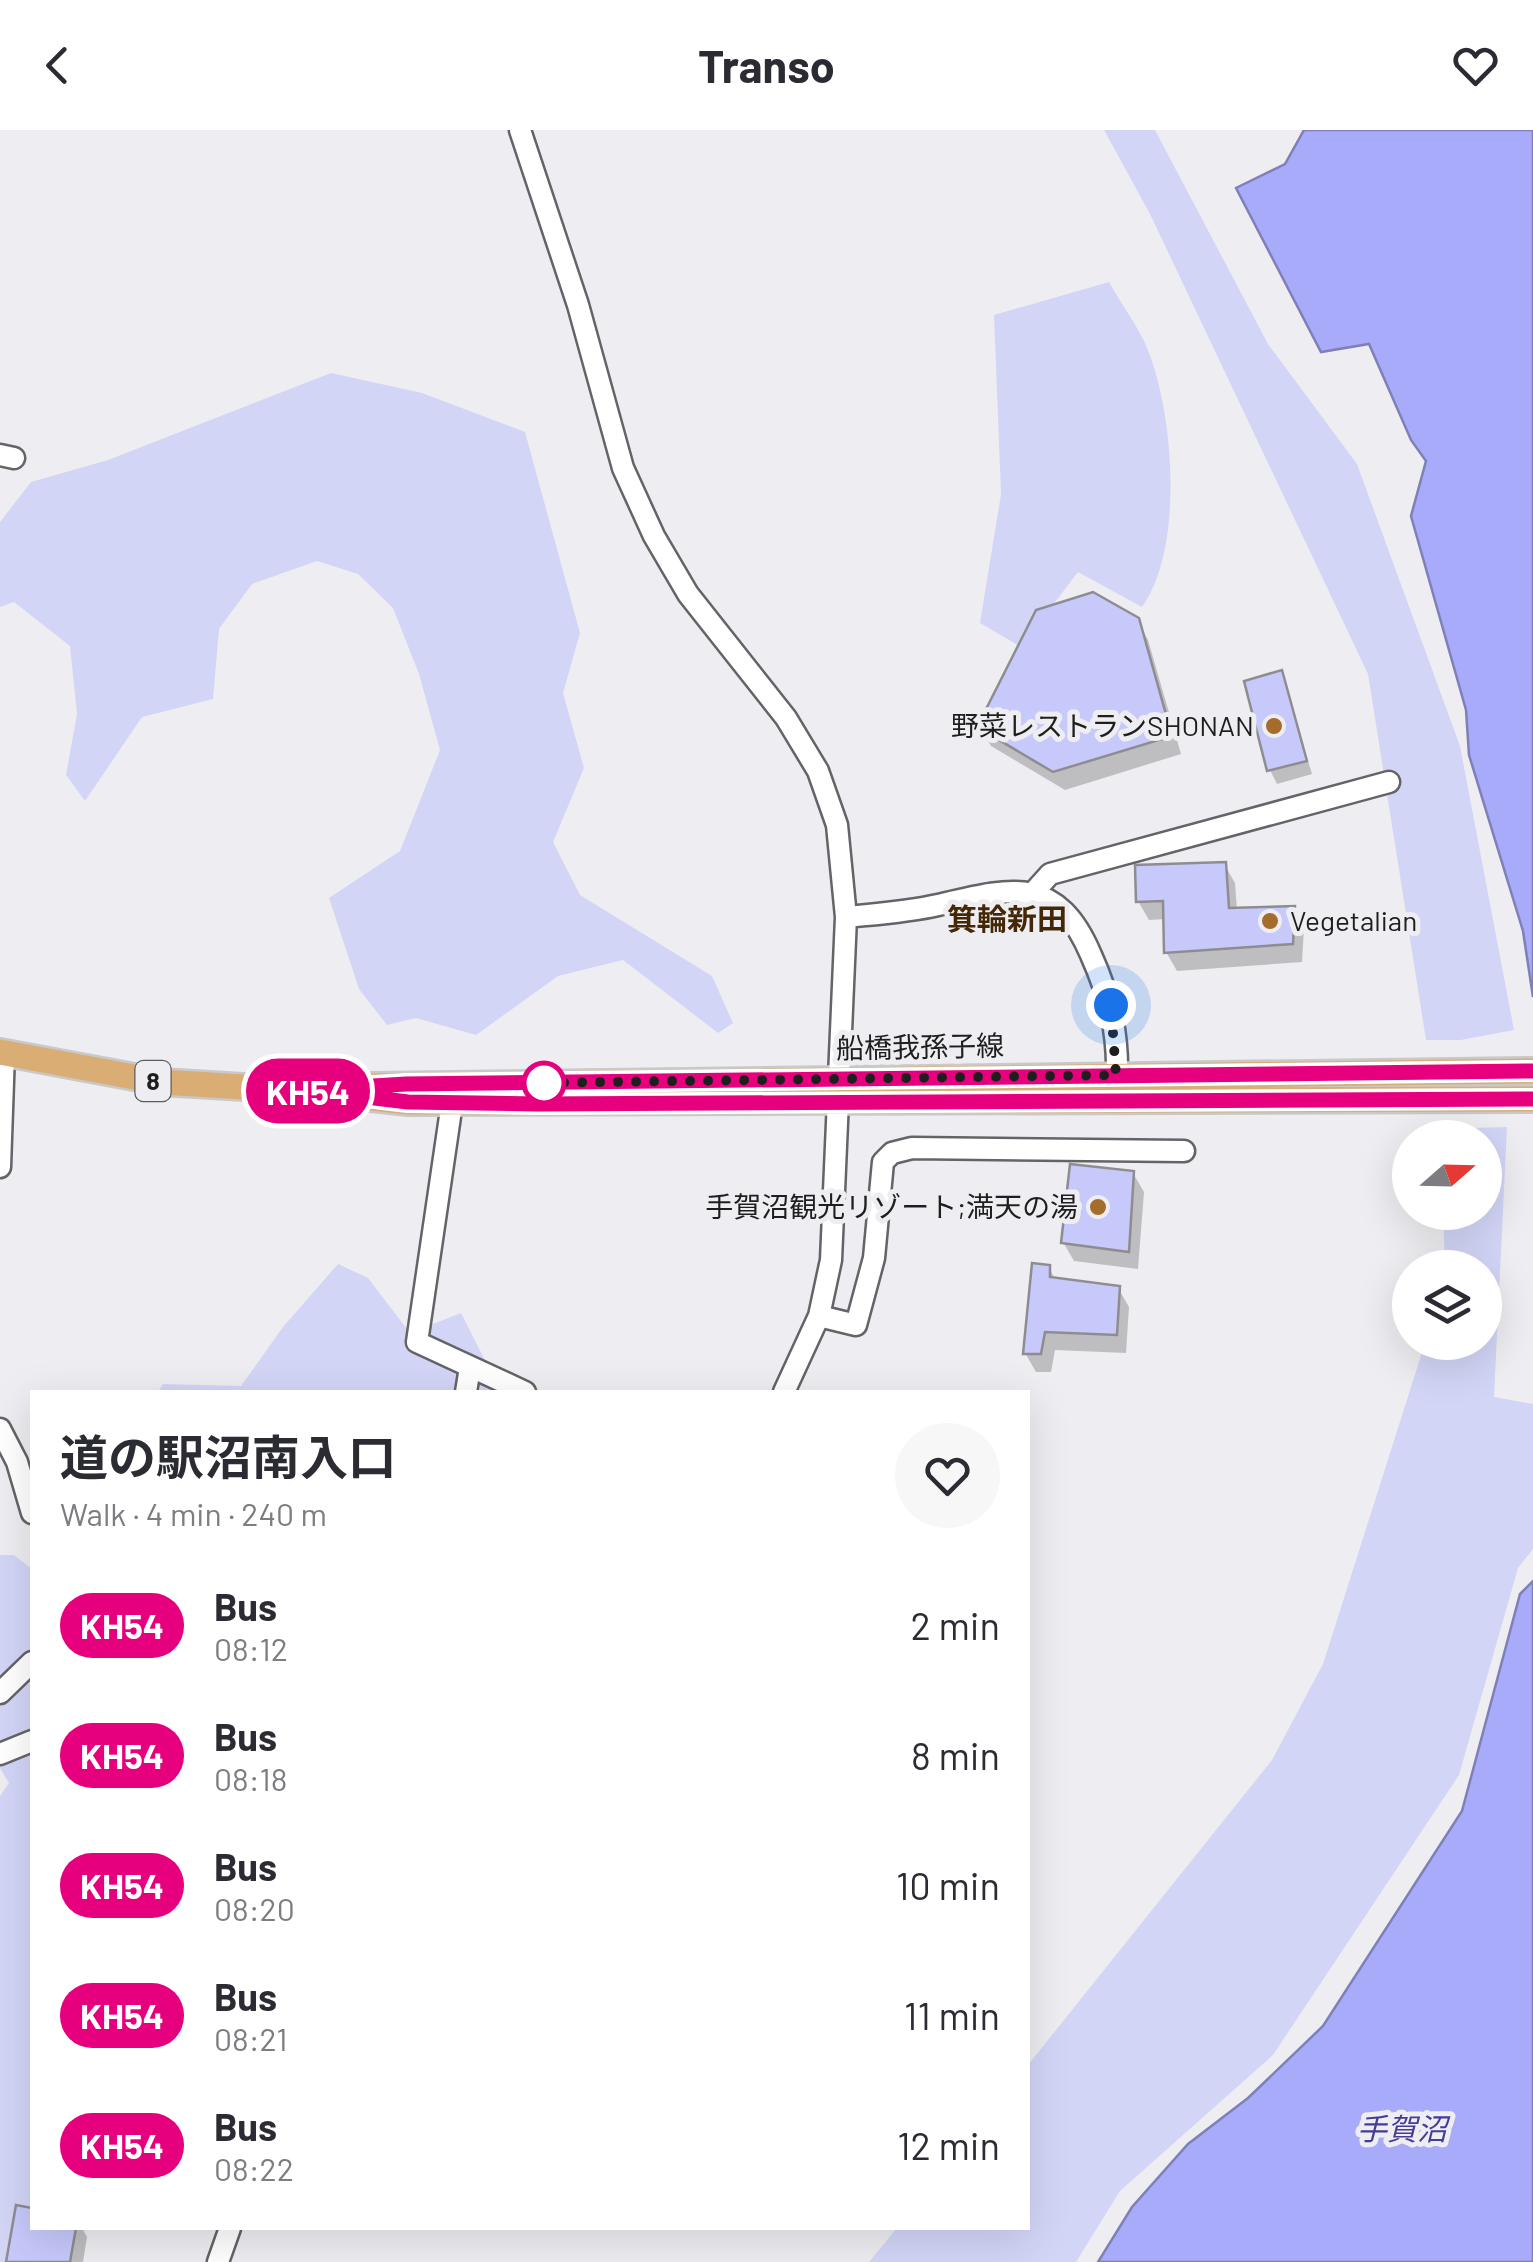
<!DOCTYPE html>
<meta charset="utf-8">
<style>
:root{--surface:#fff;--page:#f7f7f7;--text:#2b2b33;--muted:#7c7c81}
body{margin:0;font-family:Barlow,"Noto Sans JP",sans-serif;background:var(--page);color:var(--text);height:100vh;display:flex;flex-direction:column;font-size:38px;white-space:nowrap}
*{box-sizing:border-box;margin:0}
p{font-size:32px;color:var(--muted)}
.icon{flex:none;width:55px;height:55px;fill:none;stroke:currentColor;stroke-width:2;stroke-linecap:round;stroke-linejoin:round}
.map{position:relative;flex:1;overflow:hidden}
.side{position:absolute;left:30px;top:1260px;width:1000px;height:840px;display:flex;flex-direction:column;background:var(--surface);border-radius:0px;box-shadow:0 10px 40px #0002}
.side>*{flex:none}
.badge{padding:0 20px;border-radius:32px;font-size:35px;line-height:65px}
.needle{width:65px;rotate:70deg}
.fabs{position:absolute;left:1392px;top:990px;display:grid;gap:20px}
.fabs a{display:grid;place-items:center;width:110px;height:110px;border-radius:50%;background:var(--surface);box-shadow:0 10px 40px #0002;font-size:50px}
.you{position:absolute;width:50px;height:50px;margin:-25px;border:8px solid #fff;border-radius:50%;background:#1a73e8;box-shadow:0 0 0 15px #1a73e833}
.map>.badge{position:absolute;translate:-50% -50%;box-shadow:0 0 0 5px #fff}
.round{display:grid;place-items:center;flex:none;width:105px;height:105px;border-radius:52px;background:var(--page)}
.summary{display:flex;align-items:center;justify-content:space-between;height:170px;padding:0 30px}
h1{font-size:48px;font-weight:700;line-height:75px}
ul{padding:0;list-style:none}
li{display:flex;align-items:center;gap:30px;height:130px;padding:0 30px}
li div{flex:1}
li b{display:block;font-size:38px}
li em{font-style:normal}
li .badge{min-width:110px;font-weight:700;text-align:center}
header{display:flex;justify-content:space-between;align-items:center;height:130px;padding:0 30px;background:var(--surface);font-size:45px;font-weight:700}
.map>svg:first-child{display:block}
.green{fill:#d2d5f6}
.water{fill:#a8aafa;stroke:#7f80b8;stroke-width:2.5}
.shadow{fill:#0003}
.building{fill:#c6c9fa;stroke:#8d8d91;stroke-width:2.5}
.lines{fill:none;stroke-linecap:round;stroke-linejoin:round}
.minor-casing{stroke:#646468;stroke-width:25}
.major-casing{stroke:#c9c9c9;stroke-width:30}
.minor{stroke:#fff;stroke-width:20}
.major{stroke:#daad74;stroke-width:25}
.line-casing{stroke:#fff;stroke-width:22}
.line{stroke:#e6007e;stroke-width:15}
.walk{stroke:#1e1e1f;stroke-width:10;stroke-dasharray:0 18}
.poi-dot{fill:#a66c2c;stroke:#eeeef2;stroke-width:4}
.stop-dot{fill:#fff;stroke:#e6007e;stroke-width:5}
.labels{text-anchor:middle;stroke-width:10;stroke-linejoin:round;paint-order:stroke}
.shield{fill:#eeeef2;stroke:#5c5c5e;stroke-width:2.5}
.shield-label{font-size:25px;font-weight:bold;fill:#1e1e1f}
.poi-label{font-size:28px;fill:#1e1e1f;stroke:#eeeef2;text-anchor:end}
.street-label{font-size:28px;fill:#1e1e1f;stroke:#eeeef2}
.neighbourhood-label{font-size:30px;font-weight:bold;fill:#432707;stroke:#eeeef2}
.water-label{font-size:30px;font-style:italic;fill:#443d98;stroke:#eeeef2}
</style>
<header><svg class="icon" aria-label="back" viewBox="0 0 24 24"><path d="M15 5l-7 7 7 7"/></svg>Transo<svg class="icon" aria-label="heart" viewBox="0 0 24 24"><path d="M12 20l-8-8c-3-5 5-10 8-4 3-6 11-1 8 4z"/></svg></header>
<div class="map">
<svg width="1533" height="2132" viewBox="0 0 1533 2132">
<rect width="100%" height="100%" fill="#eeeef2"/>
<path class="green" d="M1104,0H1155L1268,214L1357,334L1460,616L1514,900L1461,910H1426L1368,544L1150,84Z
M1109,152C1120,172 1135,192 1145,213C1174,278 1185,417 1142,477L1078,442L1021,517L980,493L1001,364L994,185Z
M331,243L422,263L525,302L580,503L563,563L584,638L553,712L580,765L712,846L733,893L718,903L623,830L558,846L476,905L416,888L387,895L359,859L329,768L400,721L440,620L419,544L393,478L358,444L317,431L252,454L219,499L213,569L142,587L85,671L66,645L77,584L70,516L14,472L0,477V392L31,352L108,330Z
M1507,997L1494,1267L1533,1274V1419L1518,1438L1459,1645L1273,1925L1120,2061L1076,2132H869L897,2098H1028V1935L1272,1630L1323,1534L1425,1213L1485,1212V1138L1445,1137L1443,1083L1485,1082V1008L1439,1007V999Z
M338,1134L368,1148L410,1203L461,1183L495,1250V1262H158L163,1254L241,1256L283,1197Z
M0,1425H14L32,1439V2098H68L46,2132H0V1666L9,1653L0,1638Z"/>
<path class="water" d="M1304,0H1533V867L1523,801L1469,625L1466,580L1411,386L1426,331L1411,310L1369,214L1321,222L1236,58L1285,34Z
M1533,1451V2132H1098L1132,2077L1188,2014L1248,1968L1323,1896L1462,1681L1520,1464Z"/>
<path class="shadow" d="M1137,490L1148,510L1181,624L1065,660L991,616L980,597Z
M1281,543L1312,644L1277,654L1270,640Z
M1224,734L1235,753L1237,780L1294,779L1304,797L1302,832L1177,841L1166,822V789L1149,790L1138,771Z
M1133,1043L1144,1062L1138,1139L1074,1131L1063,1112Z
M1049,1138L1056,1151L1118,1158L1129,1177L1126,1223L1055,1220L1051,1242H1036L1025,1223Z
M18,2078L32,2081V2098H82L87,2107L83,2132H9Z"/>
<path class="building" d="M1093,462L1139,488L1172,606L1053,642L977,597L1036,480Z
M1282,540L1307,631L1267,641L1244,551Z
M1226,732L1229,778L1295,776L1293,814L1164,823L1163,771L1136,772L1135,735Z
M1070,1034L1134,1041L1129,1122L1061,1113Z
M1032,1133L1050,1135V1147L1120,1156L1117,1205L1045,1202L1041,1224H1023Z
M16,2075L32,2078V2098H76L70,2132H6Z"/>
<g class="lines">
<defs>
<path id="minor" d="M520,0L578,175L623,338L654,406L688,464L786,588L818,641L837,695L846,787L831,1130L819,1186L784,1262
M0,325L14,328
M1032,764L1050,744L1389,652
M846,787C876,784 908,782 938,775C1010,758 1057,744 1091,825C1109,865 1118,901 1117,945
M452,973L417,1212L525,1262
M0,1037L4,923
M819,1186L856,1195L874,1128L883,1032L892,1023L912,1018L1184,1021
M466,1262L470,1237
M0,1299L17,1332L32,1383
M0,1563L32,1532
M0,1624L32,1611
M218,2132L230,2098"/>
<path id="major" d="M0,922L161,952L308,961L408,972L1533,969
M373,956L1533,941"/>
</defs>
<use href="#minor" class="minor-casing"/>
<use href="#major" class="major-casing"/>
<use href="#minor" class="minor"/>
<use href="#major" class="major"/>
</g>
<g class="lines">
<defs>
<path id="line" d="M1533,941L406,954L308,960L408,972L538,974L1533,969"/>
</defs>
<use href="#line" class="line-casing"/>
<use href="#line" class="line"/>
<path class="walk" d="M544,953H536L1116,945L1111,875"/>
</g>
<g class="poi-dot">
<circle cx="1274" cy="596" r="10"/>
<circle cx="1270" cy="791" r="10"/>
<circle cx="1098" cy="1077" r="10"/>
</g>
<circle class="stop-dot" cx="544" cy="953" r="20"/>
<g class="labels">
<rect class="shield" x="135.5" y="931" width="35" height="40" rx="8"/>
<g class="shield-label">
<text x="153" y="960">8</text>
</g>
<g class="poi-label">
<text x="1254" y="606">野菜レストランSHONAN</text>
<text x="1290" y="801" text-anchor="start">Vegetalian</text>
<text x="1078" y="1087">手賀沼観光リゾート;満天の湯</text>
</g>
<g class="street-label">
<text transform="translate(920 917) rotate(-1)" y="10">船橋我孫子線</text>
</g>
<g class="neighbourhood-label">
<text x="1007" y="800">箕輪新田</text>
</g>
<g class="water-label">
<text x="1402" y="2010">手賀沼</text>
</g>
</g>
</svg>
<div class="fabs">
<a><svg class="needle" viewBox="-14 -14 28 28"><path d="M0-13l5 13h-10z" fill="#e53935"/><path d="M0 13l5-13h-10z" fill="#7c7c81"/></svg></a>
<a><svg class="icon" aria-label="layers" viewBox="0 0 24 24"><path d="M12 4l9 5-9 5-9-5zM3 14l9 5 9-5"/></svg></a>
</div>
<div class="you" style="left:1111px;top:875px"></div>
<b class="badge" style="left:308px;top:961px;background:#e6007e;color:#fff">KH54</b>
<section class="side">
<div class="summary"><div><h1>道の駅沼南入口</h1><p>Walk · 4 min · 240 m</p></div><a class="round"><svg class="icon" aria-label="heart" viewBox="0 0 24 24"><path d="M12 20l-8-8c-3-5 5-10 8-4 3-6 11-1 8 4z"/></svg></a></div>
<ul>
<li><span class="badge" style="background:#e6007e;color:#fff">KH54</span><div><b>Bus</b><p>08:12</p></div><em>2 min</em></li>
<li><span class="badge" style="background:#e6007e;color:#fff">KH54</span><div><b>Bus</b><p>08:18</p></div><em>8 min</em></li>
<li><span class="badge" style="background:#e6007e;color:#fff">KH54</span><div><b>Bus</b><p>08:20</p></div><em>10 min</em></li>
<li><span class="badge" style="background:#e6007e;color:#fff">KH54</span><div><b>Bus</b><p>08:21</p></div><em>11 min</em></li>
<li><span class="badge" style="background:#e6007e;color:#fff">KH54</span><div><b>Bus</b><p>08:22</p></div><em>12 min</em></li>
</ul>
</section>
</div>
